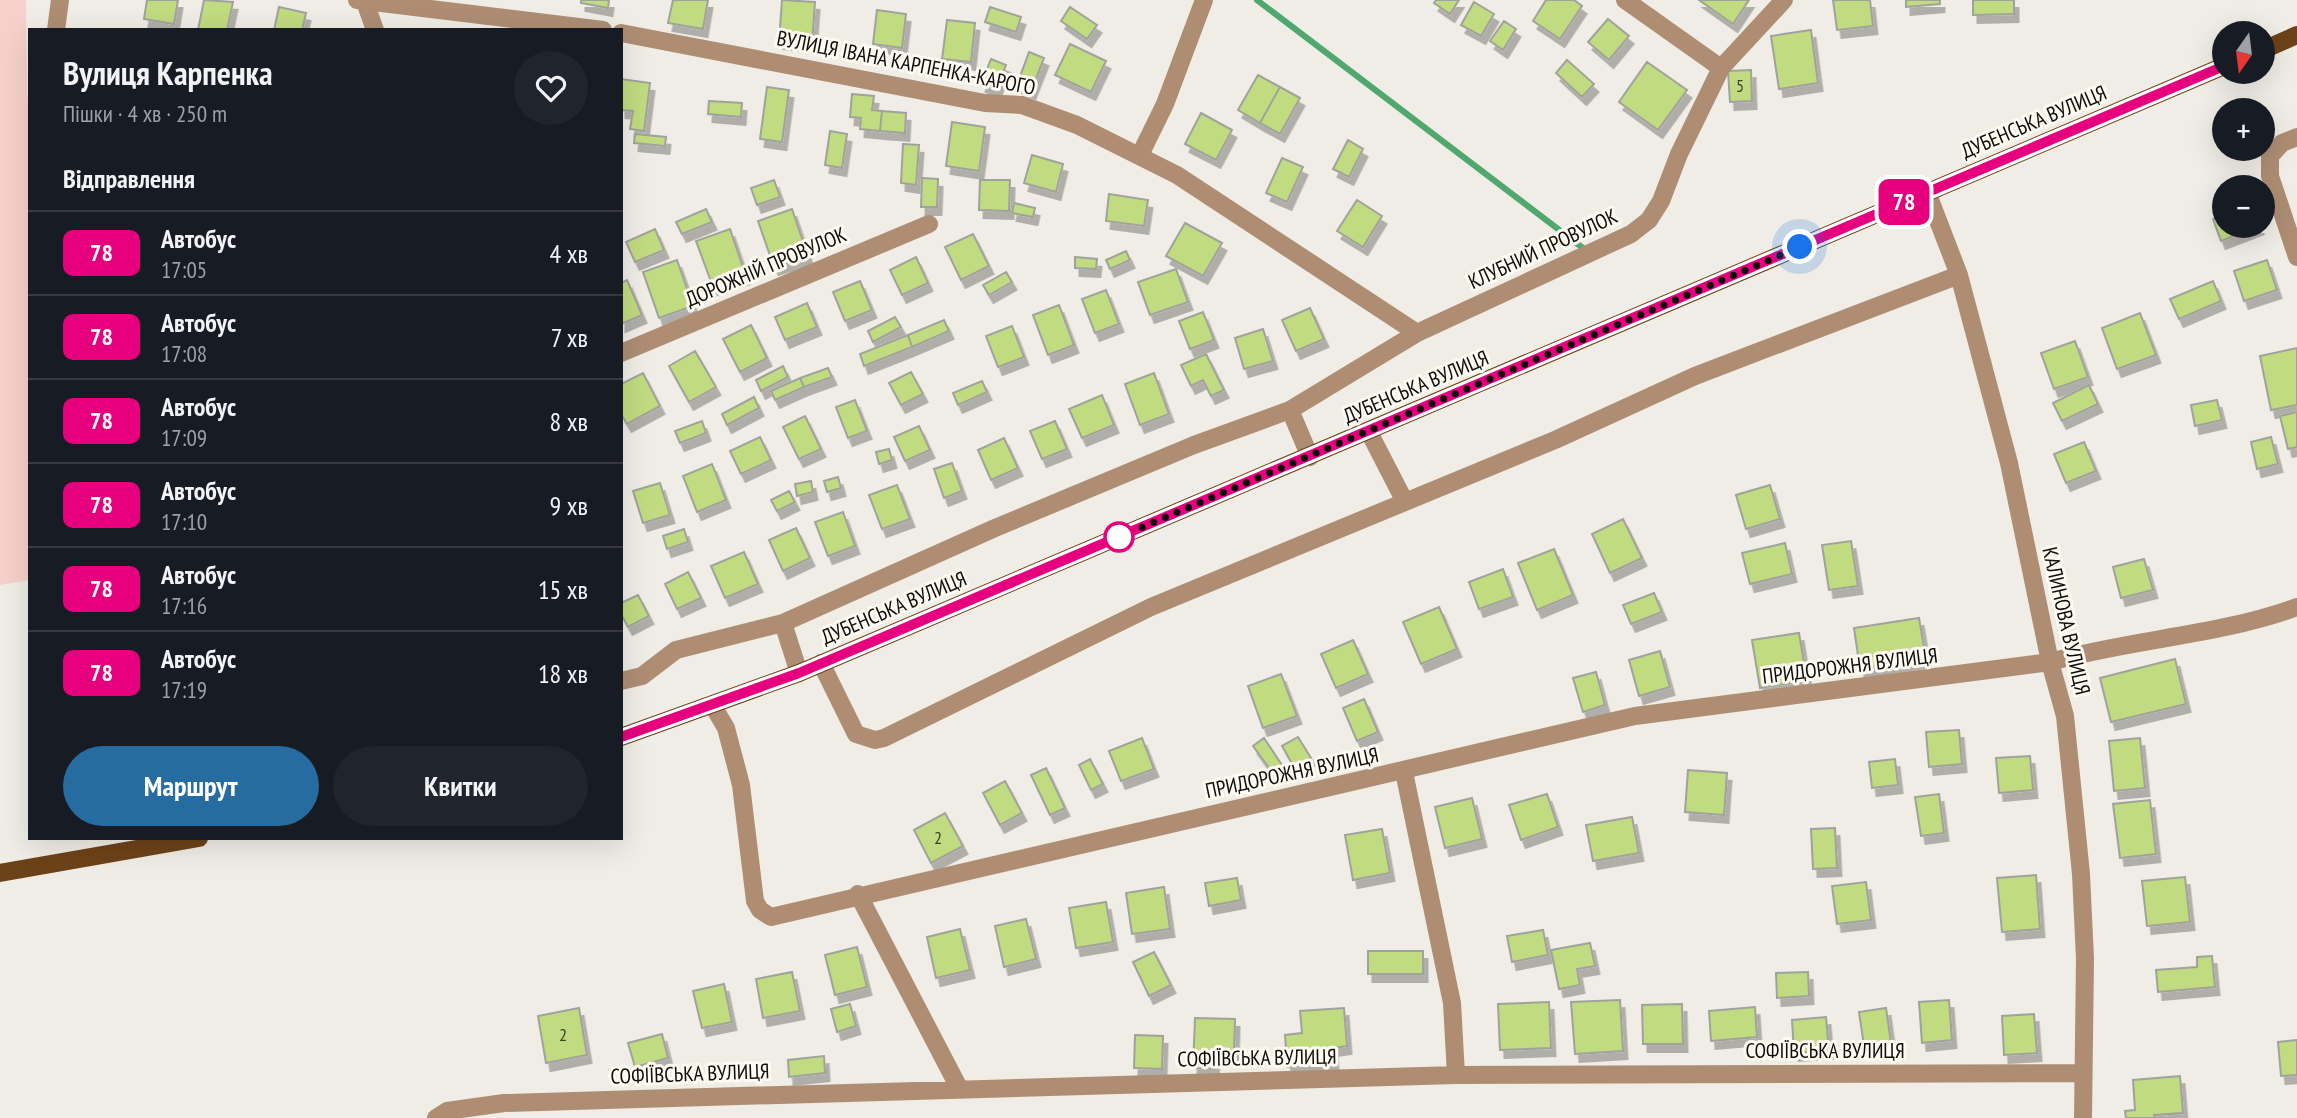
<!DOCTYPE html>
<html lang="uk">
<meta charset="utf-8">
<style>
:root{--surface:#171b24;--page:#20242c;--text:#f1f3f6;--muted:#9ea1a6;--line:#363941;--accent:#276ca1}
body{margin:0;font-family:"PT Sans Narrow",sans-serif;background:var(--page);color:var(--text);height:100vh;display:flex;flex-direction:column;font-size:26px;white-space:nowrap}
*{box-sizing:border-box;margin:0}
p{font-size:23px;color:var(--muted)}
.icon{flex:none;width:38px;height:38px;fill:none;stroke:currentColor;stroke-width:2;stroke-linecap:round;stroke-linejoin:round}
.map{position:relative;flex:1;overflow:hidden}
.details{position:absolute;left:28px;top:28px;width:595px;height:812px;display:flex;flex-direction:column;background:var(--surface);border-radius:0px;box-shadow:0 7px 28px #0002}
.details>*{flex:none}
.badge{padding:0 14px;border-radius:10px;font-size:24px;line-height:46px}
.needle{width:46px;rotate:194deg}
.fabs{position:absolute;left:2212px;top:21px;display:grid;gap:14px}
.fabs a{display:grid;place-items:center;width:63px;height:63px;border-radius:50%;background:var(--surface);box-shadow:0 7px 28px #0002;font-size:35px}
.you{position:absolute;width:35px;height:35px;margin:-18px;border:5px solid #fff;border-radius:50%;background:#1a73e8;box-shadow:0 0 0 10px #1a73e833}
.map>.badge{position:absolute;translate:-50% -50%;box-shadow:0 0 0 4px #fff}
h2{padding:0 35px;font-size:26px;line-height:63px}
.round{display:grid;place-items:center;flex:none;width:74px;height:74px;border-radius:37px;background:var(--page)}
.head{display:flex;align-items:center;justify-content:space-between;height:119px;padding:0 35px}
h1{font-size:33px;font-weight:700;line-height:52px}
.primary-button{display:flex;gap:14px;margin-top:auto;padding:14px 35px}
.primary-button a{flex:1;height:80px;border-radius:42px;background:var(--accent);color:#fff;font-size:28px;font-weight:700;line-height:80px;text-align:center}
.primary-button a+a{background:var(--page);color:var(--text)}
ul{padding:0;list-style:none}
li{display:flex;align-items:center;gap:21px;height:84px;padding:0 35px;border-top:2px solid var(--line)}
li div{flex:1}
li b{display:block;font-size:26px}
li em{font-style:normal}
li .badge{min-width:77px;font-weight:700;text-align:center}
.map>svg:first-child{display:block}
.green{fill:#f6d1cb}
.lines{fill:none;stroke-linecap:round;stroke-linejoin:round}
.stream{stroke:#51a86f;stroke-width:6}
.building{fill:#c1db80;stroke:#a0a39b;stroke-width:2;filter:url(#shadow)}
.minor{stroke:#ae8d73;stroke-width:18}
.primary{stroke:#6d4218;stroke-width:18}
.line-casing{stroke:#fff;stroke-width:16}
.line{stroke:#e6007e;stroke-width:10}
.walk{stroke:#0e0d0a;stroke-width:7;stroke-dasharray:0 12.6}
.stop-dot{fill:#fff;stroke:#e6007e;stroke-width:3.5}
.labels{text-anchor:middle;stroke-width:6;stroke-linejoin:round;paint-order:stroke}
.number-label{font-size:18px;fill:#3b4028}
.street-label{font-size:21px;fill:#0e0d0a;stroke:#fdfaf2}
</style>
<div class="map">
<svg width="2297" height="1118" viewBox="0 0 2297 1118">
<defs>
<filter id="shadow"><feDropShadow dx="4.5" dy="8" stdDeviation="0" flood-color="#0004"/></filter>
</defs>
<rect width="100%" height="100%" fill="#efede5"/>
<path class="green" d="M0,0H26L27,95L30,101V580L0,585Z"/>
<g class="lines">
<path class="stream" d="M1257,0L1583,248"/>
</g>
<path class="building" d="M147,0H178L174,24L144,19Z
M204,0L233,2L227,30H198Z
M581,0H609L608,8L581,3Z
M673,0H708L703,29L668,23Z
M782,0L815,2L812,44L779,41Z
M1436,0H1459L1450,14L1434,3Z
M1546,0H1574L1582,6L1560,39L1533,21Z
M1699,0H1749L1733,24Z
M1833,0H1870L1873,26L1837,30Z
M1906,0H1940V4L1906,7Z
M1973,0H2014V14L1973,15Z
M1474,2L1494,14L1481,36L1461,25Z
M279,7L306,13L302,30H274Z
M990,7L1021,17L1016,32L985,22Z
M1070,7L1097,25L1087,39L1061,21Z
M877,10L906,14L902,48L873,44Z
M1608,19L1629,36L1609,60L1588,42Z
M947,20L975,23L971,62L942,59Z
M1504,21L1516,29L1503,50L1490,41Z
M1811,30L1818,83L1779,89L1771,36Z
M1070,44L1106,61L1091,92L1055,75Z
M1029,52L1044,58L1031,91L1017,85Z
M991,59L1006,65L996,90L981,84Z
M1567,60L1594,84L1582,97L1556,73Z
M1647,62L1687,90L1658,130L1619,102Z
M1751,70L1752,101L1730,102L1728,71Z
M1258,75L1280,87L1260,123L1238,110Z
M621,79L650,83L644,131L630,129L633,111L621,110Z
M767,87L789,90L782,142L760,139Z
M1280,87L1300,98L1280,134L1260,123Z
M852,94L874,96L872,110L882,111L880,131L860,129L861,118L850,117Z
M709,101L742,103L741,117L708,114Z
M882,111L906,113L905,133L880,131Z
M1201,113L1232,130L1216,160L1185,144Z
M952,122L985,127L979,171L946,166Z
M830,131L847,134L842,168L825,165Z
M635,134L666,137L665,146L634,143Z
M1348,140L1363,149L1349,177L1333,169Z
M903,144L919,145L916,185L901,183Z
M1032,155L1063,164L1056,192L1024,183Z
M1282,158L1303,167L1287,202L1266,193Z
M922,178L938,179L937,207H921Z
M774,180L780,197L757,205L751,188Z
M980,180H1010L1009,211L979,210Z
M1109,194L1148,200L1144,226L1106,221Z
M1357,200L1382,216L1363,247L1337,231Z
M1014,203L1035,208L1033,217L1012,213Z
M706,209L712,222L682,234L676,222Z
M792,209L808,256L774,267L758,221Z
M2224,215V226H2260L2221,241L2213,219Z
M1185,223L1222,243L1203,276L1166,256Z
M655,229L664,250L635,262L626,242Z
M730,229L746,276L713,287L696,241Z
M973,234L989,266L961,280L945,247Z
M1126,251L1130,260L1110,269L1106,260Z
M916,257L928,283L902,295L890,270Z
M1075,257L1097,259L1096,269L1075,268Z
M677,260L693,306L659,318L643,272Z
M2267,260L2277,290L2244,301L2234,271Z
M1176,269L1188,302L1150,315L1138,282Z
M1006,272L1012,282L989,295L983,285Z
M627,280L642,315L621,324V283Z
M860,281L872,310L845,321L833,292Z
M2213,281L2221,301L2179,319L2170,299Z
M1106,290L1119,324L1095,333L1082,299Z
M807,303L817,327L785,340L775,317Z
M1059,305L1074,345L1048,355L1033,315Z
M1310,308L1324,339L1296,351L1282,320Z
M1203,312L1214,340L1190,349L1179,321Z
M2140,313L2156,355L2117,369L2102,328Z
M895,317L901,327L873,342L868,331Z
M944,320L949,331L912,347L908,335Z
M751,325L767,358L740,372L723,339Z
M1012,326L1024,357L998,367L986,336Z
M1263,329L1273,361L1244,369L1235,338Z
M908,335L912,347L864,366L860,354Z
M2075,341L2088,377L2054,389L2041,353Z
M2297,348V405L2271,410L2260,356Z
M695,351L716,387L689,402L669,366Z
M1206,354L1224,390L1211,396L1203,380L1191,386L1181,365Z
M783,366L788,377L761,391L756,380Z
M828,368L832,377L804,387L800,378Z
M911,372L923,394L901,405L889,383Z
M643,373L660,406L627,424L621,414V384Z
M1154,373L1169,414L1140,425L1125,384Z
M800,378L804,387L775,400L771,391Z
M982,381L987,392L958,405L953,393Z
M2089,385L2098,404L2062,421L2053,403Z
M1102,395L1114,425L1082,438L1069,409Z
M754,397L759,408L727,425L722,414Z
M855,400L867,431L848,438L836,407Z
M2217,400L2222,420L2195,426L2191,405Z
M2297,412V447L2288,449L2280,416Z
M805,416L821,449L799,459L783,427Z
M702,421L706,433L680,443L675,431Z
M1055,421L1067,449L1042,459L1030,431Z
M919,426L930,450L905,461L894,437Z
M760,437L771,460L741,474L730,451Z
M2271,437L2278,464L2257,469L2251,442Z
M1004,438L1018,468L991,480L978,450Z
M2084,442L2096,471L2066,483L2054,454Z
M889,449L892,460L879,464L876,452Z
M952,463L962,491L944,498L934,469Z
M712,464L726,500L697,512L683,476Z
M838,477L841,488L827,492L824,481Z
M811,481L813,492L797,496L795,484Z
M660,483L670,515L643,523L633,491Z
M897,485L910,519L882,529L869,495Z
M1770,485L1780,519L1746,529L1736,495Z
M789,491L795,502L777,511L771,500Z
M843,512L855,546L828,556L815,522Z
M1623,519L1642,558L1610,573L1592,534Z
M796,528L810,558L783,571L769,540Z
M684,529L688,542L667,549L663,536Z
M1851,541L1858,586L1829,590L1822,545Z
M1785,543L1792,574L1750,584L1742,553Z
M1554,549L1573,595L1537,610L1518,563Z
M744,552L758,584L725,598L711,566Z
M2144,559L2153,590L2121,598L2113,567Z
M1503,569L1513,597L1479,609L1469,582Z
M688,572L701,598L677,609L665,584Z
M1654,593L1662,612L1631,624L1623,605Z
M638,595L649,616L628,627L621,614V603Z
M1439,607L1457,649L1421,664L1403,622Z
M1919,618L1926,659L1860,669L1854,628Z
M1799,633L1807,680L1760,688L1752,640Z
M1353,640L1368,674L1336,688L1321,654Z
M1660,651L1670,687L1639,696L1629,660Z
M2175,659L2186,704L2111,722L2100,678Z
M1596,672L1605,705L1583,712L1573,678Z
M1281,674L1297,716L1263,728L1248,686Z
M1364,699L1378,732L1357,741L1343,708Z
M1959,730L1962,764L1929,767L1926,732Z
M1298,737L1311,758L1294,767L1282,746Z
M1142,738L1154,769L1121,781L1109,751Z
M1264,738L1282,765L1272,772L1253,746Z
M2140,738L2145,788L2114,791L2109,741Z
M2030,756L2033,790L1999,793L1996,758Z
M1090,759L1103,784L1091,790L1079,765Z
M1895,759L1898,785L1872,788L1869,762Z
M1046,768L1065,808L1050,815L1031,775Z
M1688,770L1727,773L1724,815L1685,812Z
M1005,781L1022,813L1000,825L983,793Z
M1547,794L1558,827L1521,840L1509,805Z
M1939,794L1944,833L1921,836L1915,797Z
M1472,798L1482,839L1445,848L1435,807Z
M2150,800L2156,854L2120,858L2113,804Z
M945,813L963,846L931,863L914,830Z
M1632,817L1639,853L1593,861L1586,825Z
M1835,828L1837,868L1813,869L1811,829Z
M1382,829L1390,873L1353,880L1345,835Z
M2036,875L2040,929L2002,932L1997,878Z
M2185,877L2190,922L2147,926L2142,881Z
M1237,878L1241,900L1209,906L1205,883Z
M1866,882L1871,920L1837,924L1832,886Z
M1164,887L1170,929L1132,934L1126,893Z
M1106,902L1113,942L1076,948L1069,908Z
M1026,919L1036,959L1004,967L995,926Z
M960,929L970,970L936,978L927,937Z
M1543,930L1548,955L1512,962L1507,936Z
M1590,943L1595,966L1577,969L1580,985L1559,989L1551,950Z
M857,947L867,987L835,995L825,955Z
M1368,951H1423V974H1368Z
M1154,952L1171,985L1149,996L1133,962Z
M2212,956L2215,987L2158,992L2156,970L2197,967V957Z
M792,972L800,1011L763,1018L756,979Z
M1808,972L1809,996L1777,998L1776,973Z
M724,984L732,1022L702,1028L693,991Z
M1620,1000L1623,1051L1575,1054L1571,1002Z
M1949,1000L1952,1040L1922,1043L1919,1002Z
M1549,1002L1551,1048L1500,1050L1498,1004Z
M850,1004L856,1026L837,1032L831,1009Z
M1682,1004L1683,1044H1643L1642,1005Z
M1755,1007L1757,1037L1711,1041L1709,1011Z
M579,1008L587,1055L546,1063L538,1016Z
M1344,1008L1347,1046L1333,1048L1334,1063L1287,1067L1285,1035L1302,1033L1300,1011Z
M1886,1008L1891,1043L1864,1046L1859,1012Z
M2034,1014L2037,1053L2004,1055L2002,1016Z
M1826,1017L1829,1051L1794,1053L1792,1020Z
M1195,1018L1235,1019L1234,1053L1215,1052L1214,1069L1193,1068Z
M662,1034L668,1058L635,1067L628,1043Z
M1135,1035L1163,1036L1162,1069L1134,1068Z
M2297,1040V1075L2281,1076L2278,1042Z
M824,1056L825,1073L789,1077L788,1060Z
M2180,1076L2183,1113L2154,1115L2155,1118H2126L2125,1111L2135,1110L2133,1080Z"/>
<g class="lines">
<path class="minor" d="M357,0L603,30
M1625,0L1721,68
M365,2L375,30
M56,30L60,0
M621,33L985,103L1022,105L1077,125L1177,175L1417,333
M2297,137L2282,143L2270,156V176L2297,257
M1140,155L1165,104L1204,0
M1927,192L1959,275L2009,463L2050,662L2065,716L2081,874L2085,959L2083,1118
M621,353L929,224
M1290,410L1310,457
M1369,432L1405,502
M783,623L799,673
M821,663L856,734L875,740L884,738L1151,607L1555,440L1695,376L1959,275
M621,681L642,676L676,650L783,623L995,528L1194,445L1290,410L1417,333L1631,234L1649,220L1661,201L1679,154L1721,68L1784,0
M713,706L726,728L741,785L755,901L760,910L771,917L1635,716L2050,662C2131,639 2217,636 2297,607
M1404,772L1452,1003L1456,1075
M858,894L959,1088
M436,1118L447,1111L504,1103L1456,1075L2082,1073"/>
<path class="primary" d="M2263,50L2297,35
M621,737L799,673L2224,66
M0,873L199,838"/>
</g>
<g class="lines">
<defs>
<path id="line" d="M621,737L799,673L2224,66"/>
</defs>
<use href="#line" class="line-casing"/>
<use href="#line" class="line"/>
<path class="walk" d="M1119,537L1800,247"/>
</g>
<circle class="stop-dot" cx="1119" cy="537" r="14"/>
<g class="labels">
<g class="number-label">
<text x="1740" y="92">5</text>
<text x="938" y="844">2</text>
<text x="563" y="1041">2</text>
</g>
<g class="street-label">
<text transform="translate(906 63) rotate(11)" y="7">ВУЛИЦЯ ІВАНА КАРПЕНКА-КАРОГО</text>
<text transform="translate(2034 122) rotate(-23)" y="7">ДУБЕНСЬКА ВУЛИЦЯ</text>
<text transform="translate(1543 249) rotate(-25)" y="7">КЛУБНИЙ ПРОВУЛОК</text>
<text transform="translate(766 267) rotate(-23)" y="7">ДОРОЖНІЙ ПРОВУЛОК</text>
<text transform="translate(1416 387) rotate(-23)" y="7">ДУБЕНСЬКА ВУЛИЦЯ</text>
<text transform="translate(894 608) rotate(-23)" y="7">ДУБЕНСЬКА ВУЛИЦЯ</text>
<text transform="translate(2066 621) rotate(77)" y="7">КАЛИНОВА ВУЛИЦЯ</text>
<text transform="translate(1850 666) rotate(-7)" y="7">ПРИДОРОЖНЯ ВУЛИЦЯ</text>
<text transform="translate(1292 773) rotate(-12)" y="7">ПРИДОРОЖНЯ ВУЛИЦЯ</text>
<text x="1825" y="1058">СОФІЇВСЬКА ВУЛИЦЯ</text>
<text transform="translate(1257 1058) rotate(-1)" y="7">СОФІЇВСЬКА ВУЛИЦЯ</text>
<text transform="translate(690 1074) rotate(-2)" y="7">СОФІЇВСЬКА ВУЛИЦЯ</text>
</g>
</g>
</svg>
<div class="fabs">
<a><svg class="needle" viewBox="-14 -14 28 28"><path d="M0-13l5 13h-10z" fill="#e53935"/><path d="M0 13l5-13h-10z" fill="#9ea1a6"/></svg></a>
<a>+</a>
<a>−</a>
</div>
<div class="you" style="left:1800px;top:247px"></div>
<b class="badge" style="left:1904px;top:202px;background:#e6007e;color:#fff">78</b>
<section class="details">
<div class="head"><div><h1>Вулиця Карпенка</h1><p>Пішки · 4 хв · 250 m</p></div><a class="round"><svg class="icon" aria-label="heart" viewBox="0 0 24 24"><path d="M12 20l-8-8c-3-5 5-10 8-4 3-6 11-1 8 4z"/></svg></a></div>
<h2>Відправлення</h2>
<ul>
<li><span class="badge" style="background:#e6007e;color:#fff">78</span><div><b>Автобус</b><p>17:05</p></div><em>4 хв</em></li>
<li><span class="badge" style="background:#e6007e;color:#fff">78</span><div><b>Автобус</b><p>17:08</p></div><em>7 хв</em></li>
<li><span class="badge" style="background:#e6007e;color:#fff">78</span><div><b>Автобус</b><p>17:09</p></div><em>8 хв</em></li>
<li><span class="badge" style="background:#e6007e;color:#fff">78</span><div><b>Автобус</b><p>17:10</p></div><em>9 хв</em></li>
<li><span class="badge" style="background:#e6007e;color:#fff">78</span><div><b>Автобус</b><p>17:16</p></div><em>15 хв</em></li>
<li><span class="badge" style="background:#e6007e;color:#fff">78</span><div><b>Автобус</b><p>17:19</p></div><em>18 хв</em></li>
</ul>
<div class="primary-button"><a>Маршрут</a><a>Квитки</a></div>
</section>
</div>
